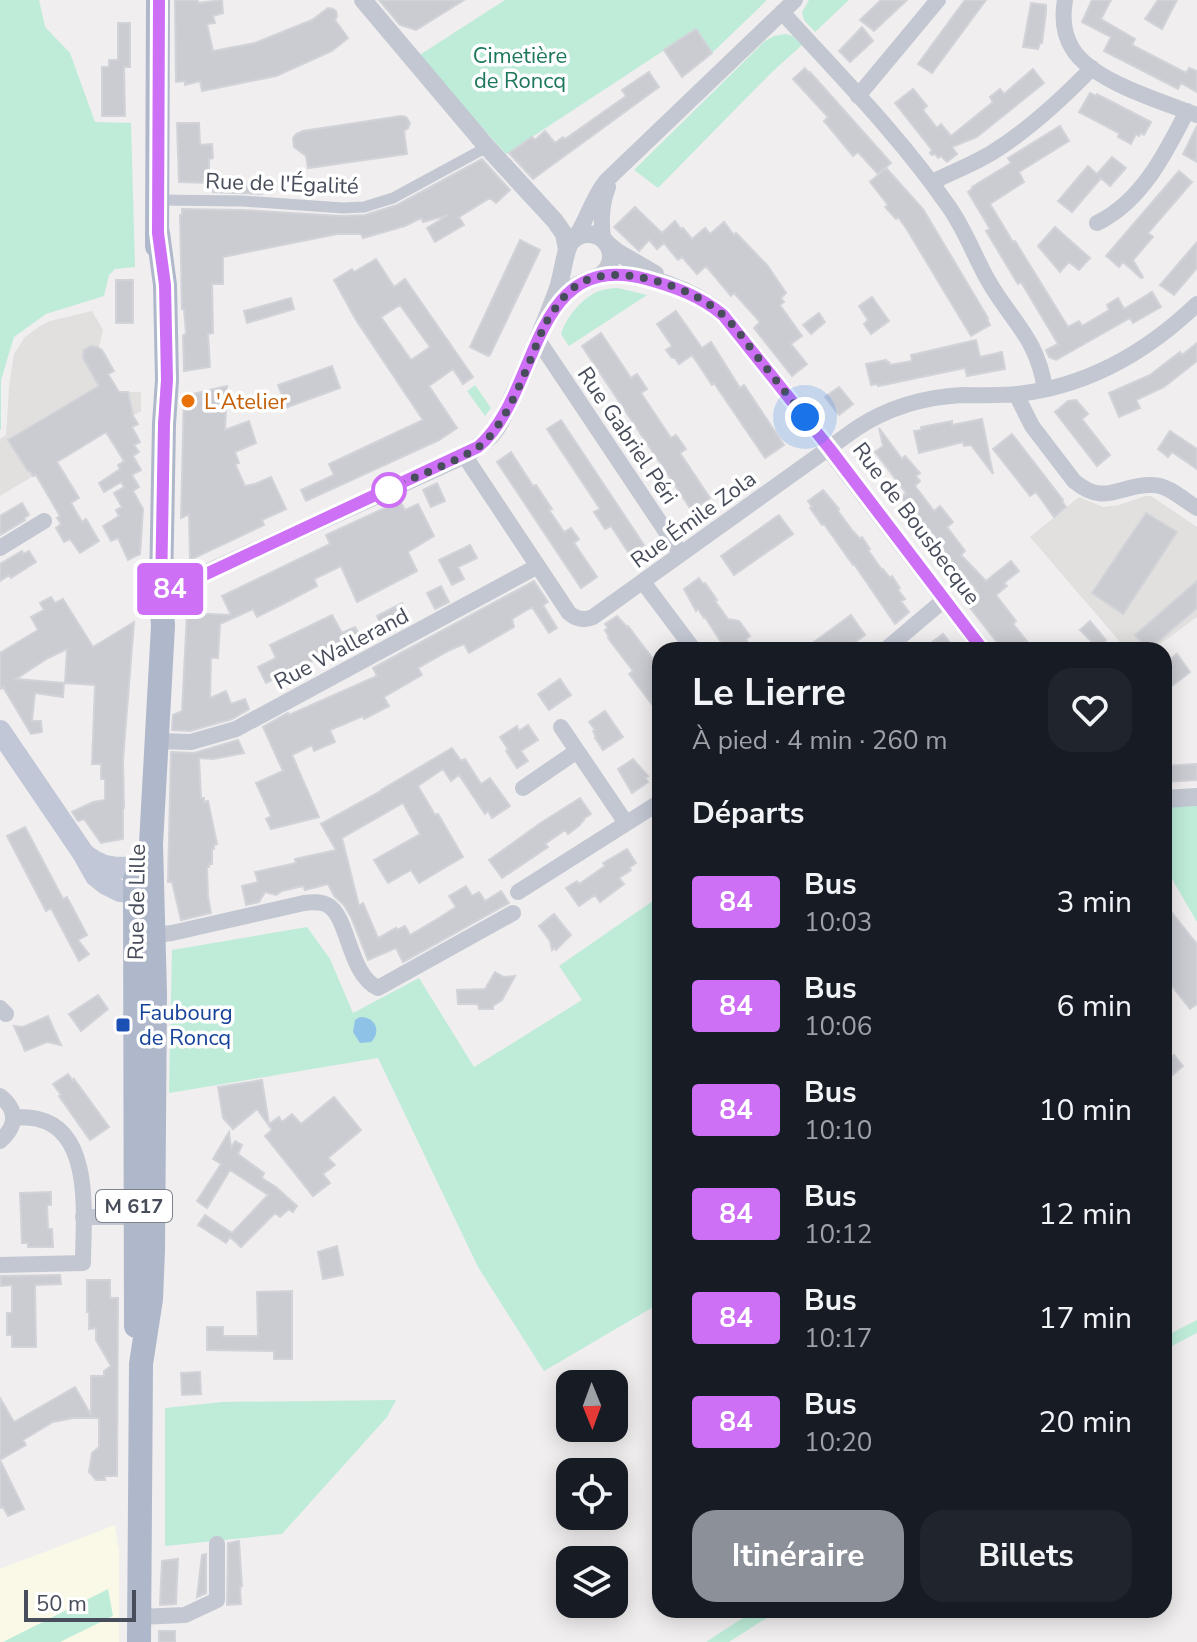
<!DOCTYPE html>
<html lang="fr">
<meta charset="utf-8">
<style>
:root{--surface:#171b24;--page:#20242c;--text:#f1f3f6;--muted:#9ea1a6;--accent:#8c9099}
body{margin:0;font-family:"Nunito Sans",sans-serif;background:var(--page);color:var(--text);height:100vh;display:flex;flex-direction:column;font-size:30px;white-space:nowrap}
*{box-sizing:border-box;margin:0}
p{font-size:26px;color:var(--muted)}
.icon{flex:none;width:44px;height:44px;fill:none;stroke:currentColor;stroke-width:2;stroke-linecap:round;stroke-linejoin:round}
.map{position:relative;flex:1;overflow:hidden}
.panel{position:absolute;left:652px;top:642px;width:520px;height:976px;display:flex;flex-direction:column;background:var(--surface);border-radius:24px;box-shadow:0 4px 20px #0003}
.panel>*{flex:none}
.badge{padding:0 16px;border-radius:6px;font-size:28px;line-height:52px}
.needle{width:52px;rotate:179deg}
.fabs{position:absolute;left:556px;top:1370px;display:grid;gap:16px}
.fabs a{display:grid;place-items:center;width:72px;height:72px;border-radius:16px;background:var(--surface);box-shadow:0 4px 20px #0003;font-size:40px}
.scale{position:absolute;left:24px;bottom:20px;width:112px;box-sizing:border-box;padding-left:8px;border:4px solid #474d5a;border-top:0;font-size:22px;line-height:28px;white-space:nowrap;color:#474d5a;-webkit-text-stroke:6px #fff;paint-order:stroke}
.you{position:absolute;width:40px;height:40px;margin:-20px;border:6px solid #fff;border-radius:50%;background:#1a73e8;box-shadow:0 0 0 12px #1a73e833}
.map>.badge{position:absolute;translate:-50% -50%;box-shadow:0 0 0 4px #fff}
h2{padding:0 40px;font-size:30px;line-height:72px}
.round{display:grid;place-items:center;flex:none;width:84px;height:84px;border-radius:24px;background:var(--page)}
.overview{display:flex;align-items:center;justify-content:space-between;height:136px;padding:0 40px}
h1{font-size:38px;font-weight:700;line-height:60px}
.primary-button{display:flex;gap:16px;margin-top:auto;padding:16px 40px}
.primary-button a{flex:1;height:92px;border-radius:24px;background:var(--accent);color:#fff;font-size:32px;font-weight:700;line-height:92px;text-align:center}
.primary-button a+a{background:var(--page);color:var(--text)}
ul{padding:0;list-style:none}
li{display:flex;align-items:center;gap:24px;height:104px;padding:0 40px}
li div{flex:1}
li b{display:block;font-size:30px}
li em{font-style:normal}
li .badge{min-width:88px;font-weight:700;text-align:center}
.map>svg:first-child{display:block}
.commercial{fill:#faf9e8}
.education{fill:#e1e0df}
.green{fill:#beecd9}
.water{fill:#8ec2e6}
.building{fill:#cbccd2;stroke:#d2d3d9;stroke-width:2;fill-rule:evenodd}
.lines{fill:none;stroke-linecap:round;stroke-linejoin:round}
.pedestrian{stroke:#c2c7d2;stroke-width:11}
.minor{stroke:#c2c7d2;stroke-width:16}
.tertiary{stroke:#c2c7d2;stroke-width:18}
.secondary{stroke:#c1c7d6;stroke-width:22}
.primary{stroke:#afb7cb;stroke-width:24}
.line-casing{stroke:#fff;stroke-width:18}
.line{stroke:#ce70f6;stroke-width:12}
.walk{stroke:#474d5a;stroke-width:8;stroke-dasharray:0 14.4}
.food-dot{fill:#e8710a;stroke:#fff;stroke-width:3}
.stop-dot{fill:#fff;stroke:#ce70f6;stroke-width:4}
.transit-dot{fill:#1a4fb4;stroke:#fff;stroke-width:3}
.labels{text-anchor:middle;stroke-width:7;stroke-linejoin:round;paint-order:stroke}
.shield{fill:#fff;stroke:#7e828c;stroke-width:2}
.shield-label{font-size:20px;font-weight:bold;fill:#474d5a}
.park-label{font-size:22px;fill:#1c775c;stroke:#fff}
.street-label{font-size:22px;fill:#474d5a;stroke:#fff}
.food-label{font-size:22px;fill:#c56008;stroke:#fff;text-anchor:start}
.transit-label{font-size:22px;fill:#164399;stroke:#fff;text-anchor:start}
</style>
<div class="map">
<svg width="1197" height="1642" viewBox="0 0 1197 1642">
<rect width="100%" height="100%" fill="#f0eeee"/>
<path class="commercial" d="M115,1525L119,1551V1642H0V1569Z"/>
<path class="education" d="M92,311L103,330L99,347L114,371L108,375L122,396L126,392H141V411L0,496V439L6,435L9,387L14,354L25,337L40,326L50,321Z
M1145,496H1151L1197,527V617L1152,650H1127L1030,537L1079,497L1103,507L1119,505Z"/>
<path class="green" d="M0,0H39L45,27L70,53L95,122L131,123L135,267L115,269L109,275L104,296L46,314L14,337L1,380V429L0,430Z
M505,0H767L712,53L695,30L506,154L418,56Z
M809,0H849L815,32L804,20L802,12Z
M785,34L793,36L802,45L771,73L658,188L634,170L765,41L774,36Z
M618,288L647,295L569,346L561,334C567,316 582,298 599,291C605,289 612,288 618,288Z
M475,385L491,408L485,416L467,391Z
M1197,805V922L1164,865V807Z
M660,896V1303L544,1371L478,1267L378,1058L169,1093L172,950L307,927L330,959L353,1013L419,978L474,1067L582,1000L559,966Z
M1197,1320V1333L1164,1350V1337Z
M396,1400L387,1417L282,1534L165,1546V1408L222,1402Z
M108,1589L113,1616L60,1642H3Z
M755,1610H779L729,1642H706Z"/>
<path class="water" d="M360,1017C375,1017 382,1031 371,1042L360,1043L353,1032L355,1020Z"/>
<path class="building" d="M175,0H198V3L222,0L223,13L213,16L215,23L207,24L213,51L255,43L312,20L328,8L333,9L336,11L337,16L335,20L348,38L332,51L276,76L202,91L200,81L185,85V81L176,82Z
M379,0H464L416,30L400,25Z
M881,0H907L874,31L860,20Z
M965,0H986L932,73L918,64Z
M1092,0H1111L1101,19L1135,39L1132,45L1186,73L1189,68L1197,71V92L1181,83L1178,89L1104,51L1111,37L1082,22Z
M1158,0H1177L1162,29L1145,19Z
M1031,3L1046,5V12L1042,43H1040L1038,49L1023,47Z
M118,23H130V67H124L125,116H102V67H109V60H118Z
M862,27L873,41L850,62L839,51Z
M696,29L712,53L682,77L664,50Z
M805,68L809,73L810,72L891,163L878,174L858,152L853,156L824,121L828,117L793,79Z
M1033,69L1044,83L977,137L952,147L957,154L947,162L941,156L938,158L935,154L932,155L930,153L932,150L895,103L913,89L927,106L923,110L937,128L941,124L951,136L993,102L990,97L1000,89L1004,94Z
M649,72L659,87L533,179L509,153L532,137L535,140L545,131L555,143L563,137L565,139L626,96L622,90Z
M1090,93L1096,96L1097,94L1151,122L1144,135L1141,133L1139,136L1136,134L1131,144L1118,137L1119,133L1079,112Z
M401,116L406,117L410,123L408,128L404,131L407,154L308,168L306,156L294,147L293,138L296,134L303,131Z
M177,123H199L200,145L212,144L213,158L209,159V183L179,182Z
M1060,126L1069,141L1019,172L1024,182L990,204L1013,242L1015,241L1068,327L1079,321L1082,326L1109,310L1107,305L1118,298L1124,309L1152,292L1161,307L1133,323L1130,318L1056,360L1049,357L1046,350L1058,344L1021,282L1018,284L986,231L990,229L968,192L973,188L972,187L1011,163L1008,158Z
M1197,126V162L1183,154Z
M1112,157L1126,168L1110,186L1101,178L1072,212L1058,201L1088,166L1097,174Z
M482,159L510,190L496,203L490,198L459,217L464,225L435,242L427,228L448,215L423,222L421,218L405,226L363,238L361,234H337L223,257V284H212L213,333L208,334L210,367L184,371L183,336L186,333L184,309H182L180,215H182V209L242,210L342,216L365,215L397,205Z
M886,168L923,209L988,318L987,319L990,325L971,336L906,228L898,217L896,219L885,207L888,205L870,182Z
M1179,171L1192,182L1148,233L1153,237L1133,260L1143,277L1141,278L1123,262L1119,267L1106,256Z
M214,183H262V194L213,192Z
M635,207L662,233L675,221L681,229L683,228L692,239L705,228L710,234L724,222L734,235L736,233L767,265L786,293L781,298L784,302L780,305L802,336L791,344L807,364L792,376L754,328L760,322L734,293L731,296L706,266L697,274L682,257L678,260L664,243L657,249L649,240L639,251L637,249L614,227Z
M1055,227L1090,258L1079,270L1069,262L1060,272L1038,246Z
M520,240L540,250L490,355L488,354V356L470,347Z
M1197,242V268L1174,295L1160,285Z
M376,259L394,287L405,279L473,377L463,384L453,369L429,386L457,428L439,440L306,501L301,490L334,475L329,464L423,420L356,320L334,280L352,269L354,272ZM400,305L430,347L411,360L381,317Z
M116,280H133V323H116Z
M872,297L889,321L871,334L864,324L868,320L859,306Z
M291,298L294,309L247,323L244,311Z
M676,311L702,348L711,342L740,388L744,385L784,445L765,458L714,383L712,385L692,355L679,364L675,358H672L666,350L672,346L657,324Z
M819,313L825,322L811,334L803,325Z
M601,333L631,378L637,374L647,389L641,393L671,438L676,435L686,449L680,453L710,498L692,511L582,346Z
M976,340L980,357L1002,352L1005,369L967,376L965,368L878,386L877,384L871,385L866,364L886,360L887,362H889L890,365L912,361L911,355Z
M1197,343V361L1164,387L1136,400L1140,408L1119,417L1109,393L1150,375L1180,352L1182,355Z
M91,346L97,347L102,350L114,371L108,374L119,392H128L133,416L138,424L132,427L140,442L134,445L139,452L133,456L141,470L132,475L139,487L133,491L143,509L140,554L128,560L118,538L111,541L103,526L119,516L116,510L122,507L114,493L124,487L121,482L104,492L99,483L120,469L118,465L124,461L106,432L57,462L79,498L71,503L82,522L86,519L99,541L80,553L70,539L64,542L56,528L61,524L57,518L60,516L36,475L33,476L29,470L28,471L8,440L99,386L83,358L84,350Z
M332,366L340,388L285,408V402L278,385Z
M227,386L225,430L249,421L256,443L235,452L239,463L235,464L245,486L255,484L271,477L286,509L262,520L264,525L190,560L189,514L181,518L184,396Z
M839,387L853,404L839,415L825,397Z
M1076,400L1088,414L1082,419L1110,455L1097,466L1055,412L1068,401Z
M982,419L993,474L971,445L964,446L963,442L919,453L914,431L921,430V427L952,421V425Z
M561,420L644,545L630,555L611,526L605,529L594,512L600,509L547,429Z
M879,428L902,459L905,456L920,473L916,476L920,481L915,486L934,511L940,506L953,522L947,527L965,551L961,555L986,581L1011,561L1019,571L1004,583L1007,586L996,595L1016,621L1013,624L1034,650H1003L964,600L976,589L955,565L901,497L906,493L875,452L883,446Z
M1170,431L1197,449V469L1172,452L1168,457L1158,449Z
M1012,434L1063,500L1062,501L1066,507L1054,517L1036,492L1030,496L993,449Z
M511,452L533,486L536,485L552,509L549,510L564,532L571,528L579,539L574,543L597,577L581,588L497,462Z
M437,483L445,501L431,507L423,490Z
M823,490L839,509L838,511L852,530L860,539L862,537L870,549L868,550L882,570L883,569L890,578L892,576L900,588L898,590L905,599L901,601L909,612L895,624L854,564L853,565L824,524L822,525L810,508L812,507L808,501Z
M400,501L405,510L418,504L434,536L408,552L417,571L357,602L341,566L314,579L317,586L285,603L257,617L253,609L220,624L218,658H211L210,698L226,691L231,704L245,699L249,709L232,719L190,731L172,730L173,715L182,711L187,613L231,615L222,596L330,544L326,535Z
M22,503L29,515L24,518L25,520L0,535V516Z
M1146,513L1177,532L1123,614L1092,593Z
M779,515L793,534L734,575L721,556Z
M470,545L477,558L458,567L464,579L452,585L439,560Z
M22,551L23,554L29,551L36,562L11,578L9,575L0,581V564Z
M699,578L703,584L705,583L713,594L717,600L715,601L728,619L739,621L750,636L746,639L752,650H726L705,617L704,618L698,609L696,611L684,589Z
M534,581L548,602L543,605L557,628L549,633L532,607L512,619L514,627L469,653L464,644L450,650L418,668L422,675L384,697L389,706L364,719L363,716L330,730L335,742L314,751L312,745L292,755L319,817L271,829L266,819L271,816L256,783L283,771L263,727L288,713L289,715L377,676L373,668Z
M1197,581V608L1148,650L1135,635Z
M441,586L449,602L435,609L427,593Z
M51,597L55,603L63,599L93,647L134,622L123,760L124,808H123V839L101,843L84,819L78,821L72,812L93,802L105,800V779H101V764H92L95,685L65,683L67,649L48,658L16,679L64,683L63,697L35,693L32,721H41L42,732L31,734L3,687L0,689V653L38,630L31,617L44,610L40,603Z
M402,603L411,622L386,636L377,616Z
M332,615L342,633L355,627L361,638L266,683L258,667L276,658L270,645Z
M851,615L865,635L844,650H803Z
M617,616L627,627L628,626L660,668V715L629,674L633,671L608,638L609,637L605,630L608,628L605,624Z
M1090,621L1106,640L1100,650L1080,630Z
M943,634L952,645L945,650H937L931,643Z
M1177,654L1190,672L1164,692V664Z
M560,679L571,695L549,710L538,694Z
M605,711L623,737L603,750L595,738L596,737L593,731L595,730L589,722Z
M528,725L538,740L521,751L528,761L517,768L506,751L508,749L500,737L517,726L519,731Z
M238,740L244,753L213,759L199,758L201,798H204V802L208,801L217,844L214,845V849H212V864H209V867H207L208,897L211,913L181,920L172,882H168L171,752L194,753Z
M452,748L461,761L465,759L481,784L490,778L510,806L492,818L488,811L485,814L459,775L451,781L443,769L434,775L418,786L435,815L438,814L463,857L419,883L411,870L388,883L374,860L420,834L403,803L342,838L359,906L363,903L378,938L396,928L397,930L405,926L410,935L439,918L456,907L449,896L466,886L472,896L479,892L485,901L501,891L509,903L403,962L396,948L368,960L351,917L344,905L334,896L328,884L305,890L303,886L282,891L276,895L265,892L259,902L246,905L242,886L258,882L255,872L296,863L295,859L336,850L321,824L381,791V790Z
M633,759L648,776L645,778L648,782L632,793L618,769Z
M1197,764V780L1164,782V766Z
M580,798L591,814L583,819L584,820L580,824V825L568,834L565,830L545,844L548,847L502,878L489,860L542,822Z
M25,827L63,899L67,897L87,935L78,940L89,954L79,961L51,908L46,911L7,836Z
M627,849L636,863L629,868L631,870L619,878L624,884L600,902L595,895L579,906L566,888L577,881L579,884L605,866L603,863Z
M1164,903L1197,944V1004L1190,1009L1164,976Z
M554,914L571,935L556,950L555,948L552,950L550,941L539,926Z
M495,972L504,977L515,976L502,1000L493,1006V1009H479L478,1004H458L457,990L485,989Z
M98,995L108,1009L81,1031L69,1014Z
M48,1016L61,1045L47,1042L25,1051L14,1026L23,1027Z
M1174,1055L1183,1066L1164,1082V1064Z
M68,1074L73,1081L74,1079L109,1127L90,1140L59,1096L61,1095L53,1084Z
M262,1080L269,1124L279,1117L282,1122L292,1114L301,1124L334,1097L361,1130L328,1158L335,1165L323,1174L330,1183L313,1196L265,1136L272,1130L257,1109L233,1129L223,1118L218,1087Z
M229,1132L231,1148L235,1141L242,1145L238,1154L264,1173L262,1178L276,1187L297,1206L293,1212L289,1209L280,1217L275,1213L241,1247L230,1237L226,1243L198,1225L205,1215L232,1233L268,1195L230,1170L207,1208L197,1201L221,1164L213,1159Z
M51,1192V1205H47L48,1229H52L53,1247H28V1243H22L20,1193Z
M337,1246L343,1275L323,1279L318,1252Z
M60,1275L61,1284L35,1285L36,1347H12V1335H7V1313H12V1285L1,1286L0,1276Z
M87,1280H110V1298H118L117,1476H105V1480H96L89,1472L92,1453L99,1447V1418H73L53,1422L23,1440L26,1445L0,1460L24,1509L8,1516L3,1507L0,1508V1398L14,1422L75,1387L91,1415V1376H104V1371L111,1366L96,1340V1328L89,1329V1312H87Z
M292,1291V1359H274V1351L207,1350V1327H223V1336H258L257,1292Z
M200,1372L201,1394L182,1395L181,1373Z
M239,1541L242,1586L240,1587L241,1604L227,1605L228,1543Z
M206,1554V1593L197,1597L202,1555Z
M178,1559L176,1604L160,1605L162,1561Z
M159,1631H175V1642H159Z"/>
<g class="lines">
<path class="pedestrian" d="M158,200L242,201L343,208L364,207L393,198L487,147"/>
<path class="minor" d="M1065,0C1062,17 1063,33 1072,48C1091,81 1163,102 1197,115
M782,12C839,75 901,137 949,207C966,231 975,258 989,282C1013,323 1037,338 1045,389
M858,96L938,0
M932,182C952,172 974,164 993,152C1030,129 1062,99 1092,68
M1097,223C1141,202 1166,153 1187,111
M573,240C587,222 591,199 606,181L795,0
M603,240C601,221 601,205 608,187
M538,340L681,554
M1016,394L1032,426L1074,481C1106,508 1121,483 1153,485C1168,485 1184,500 1197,508
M464,455L569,613C576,619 584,621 593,617L857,428C889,407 924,397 962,395C981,395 999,396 1018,394C1088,386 1147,352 1197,304
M0,548L44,521
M643,582L694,650
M885,650L944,600
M561,727L626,823
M156,741L191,742L236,729L538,566
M523,788L577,751
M518,892L660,802
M154,935L172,933L304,903C312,902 321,901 329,906C349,919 349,975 378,988L513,913
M0,1008L6,1014
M0,1096C18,1110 17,1126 0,1141
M83,1217H144
M0,1265L83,1263C83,1219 94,1132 38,1119C30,1117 22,1117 13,1117
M139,1617L185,1615L217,1600V1544"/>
<path class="tertiary" d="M363,0L487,147L555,221L564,234L567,249
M606,243L617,252L655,274
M600,276C640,269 693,290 723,315L814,429L983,650
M161,590L168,589L185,583L469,453C479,446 489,439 496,429C506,414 513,395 521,379C534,349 547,319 558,288C562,277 565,249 571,242C581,230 600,232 608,245C611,251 612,257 610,263C605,280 588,277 576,286C563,295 554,310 545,324
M1164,799L1197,797"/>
<path class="secondary" d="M0,731L83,853L96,876L106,884L120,891L152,893
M84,854C106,873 124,867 151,867"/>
<path class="primary" d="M157,246L158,0
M135,879L136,1326
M139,1642L141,1364L151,1299L153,1250L155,994L151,844L163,626L161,590L164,424L167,380L165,285L158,233"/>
</g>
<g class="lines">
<defs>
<path id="line" d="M159,0L158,233L165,285L167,380L164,424L161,590L174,587L204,575L478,447C541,394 529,248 646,279C675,287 700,296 723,315L830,449L983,650"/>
</defs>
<use href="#line" class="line-casing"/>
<use href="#line" class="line"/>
<path class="walk" d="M389,490C413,476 451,465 477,448C508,427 530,358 545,324C554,310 563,295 576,286C613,259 694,287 724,316C736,327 745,341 755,354C772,375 788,396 805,417"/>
</g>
<circle class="food-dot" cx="188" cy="401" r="8"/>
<circle class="stop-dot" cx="389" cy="490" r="16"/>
<rect class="transit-dot" x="115" y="1017" width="16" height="16" rx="4"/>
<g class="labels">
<rect class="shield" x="96" y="1190" width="76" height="32" rx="6"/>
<g class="shield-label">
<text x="134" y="1213">M 617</text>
</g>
<g class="park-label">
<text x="520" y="63">Cimetière<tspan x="520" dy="25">de Roncq</tspan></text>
</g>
<g class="street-label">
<text transform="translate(282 183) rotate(2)" y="8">Rue de l'Égalité</text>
<text transform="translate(628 435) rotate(56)" y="8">Rue Gabriel Péri</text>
<text transform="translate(693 519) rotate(-36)" y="8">Rue Émile Zola</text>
<text transform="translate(917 523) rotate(53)" y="8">Rue de Bousbecque</text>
<text transform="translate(341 648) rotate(-28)" y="8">Rue Wallerand</text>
<text transform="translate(136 902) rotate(-89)" y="8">Rue de Lille</text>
</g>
<g class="food-label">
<text x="204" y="409">L'Atelier</text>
</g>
<g class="transit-label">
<text x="139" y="1020">Faubourg<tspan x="139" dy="25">de Roncq</tspan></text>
</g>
</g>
</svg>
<div class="fabs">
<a><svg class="needle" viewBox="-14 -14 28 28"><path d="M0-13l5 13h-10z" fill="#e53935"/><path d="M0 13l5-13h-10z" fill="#9ea1a6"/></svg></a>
<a><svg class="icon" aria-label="locate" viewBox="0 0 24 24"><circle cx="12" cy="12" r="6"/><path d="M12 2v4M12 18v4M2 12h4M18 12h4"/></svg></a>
<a><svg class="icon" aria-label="layers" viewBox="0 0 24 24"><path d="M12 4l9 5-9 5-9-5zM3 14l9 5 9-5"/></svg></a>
</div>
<div class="scale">50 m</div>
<div class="you" style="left:805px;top:417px"></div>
<b class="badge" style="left:170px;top:589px;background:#ce70f6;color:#fff">84</b>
<section class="panel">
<div class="overview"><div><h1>Le Lierre</h1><p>À pied · 4 min · 260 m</p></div><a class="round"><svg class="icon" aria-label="heart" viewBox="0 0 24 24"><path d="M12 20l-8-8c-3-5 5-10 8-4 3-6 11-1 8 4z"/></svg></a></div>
<h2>Départs</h2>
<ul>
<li><span class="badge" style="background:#ce70f6;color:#fff">84</span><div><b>Bus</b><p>10:03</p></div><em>3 min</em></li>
<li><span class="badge" style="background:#ce70f6;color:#fff">84</span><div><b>Bus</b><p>10:06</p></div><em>6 min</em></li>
<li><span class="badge" style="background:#ce70f6;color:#fff">84</span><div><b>Bus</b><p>10:10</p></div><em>10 min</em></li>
<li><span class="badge" style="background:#ce70f6;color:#fff">84</span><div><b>Bus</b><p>10:12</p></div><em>12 min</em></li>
<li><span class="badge" style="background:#ce70f6;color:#fff">84</span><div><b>Bus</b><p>10:17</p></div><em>17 min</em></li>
<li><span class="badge" style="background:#ce70f6;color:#fff">84</span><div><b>Bus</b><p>10:20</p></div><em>20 min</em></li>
</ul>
<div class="primary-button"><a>Itinéraire</a><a>Billets</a></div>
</section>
</div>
